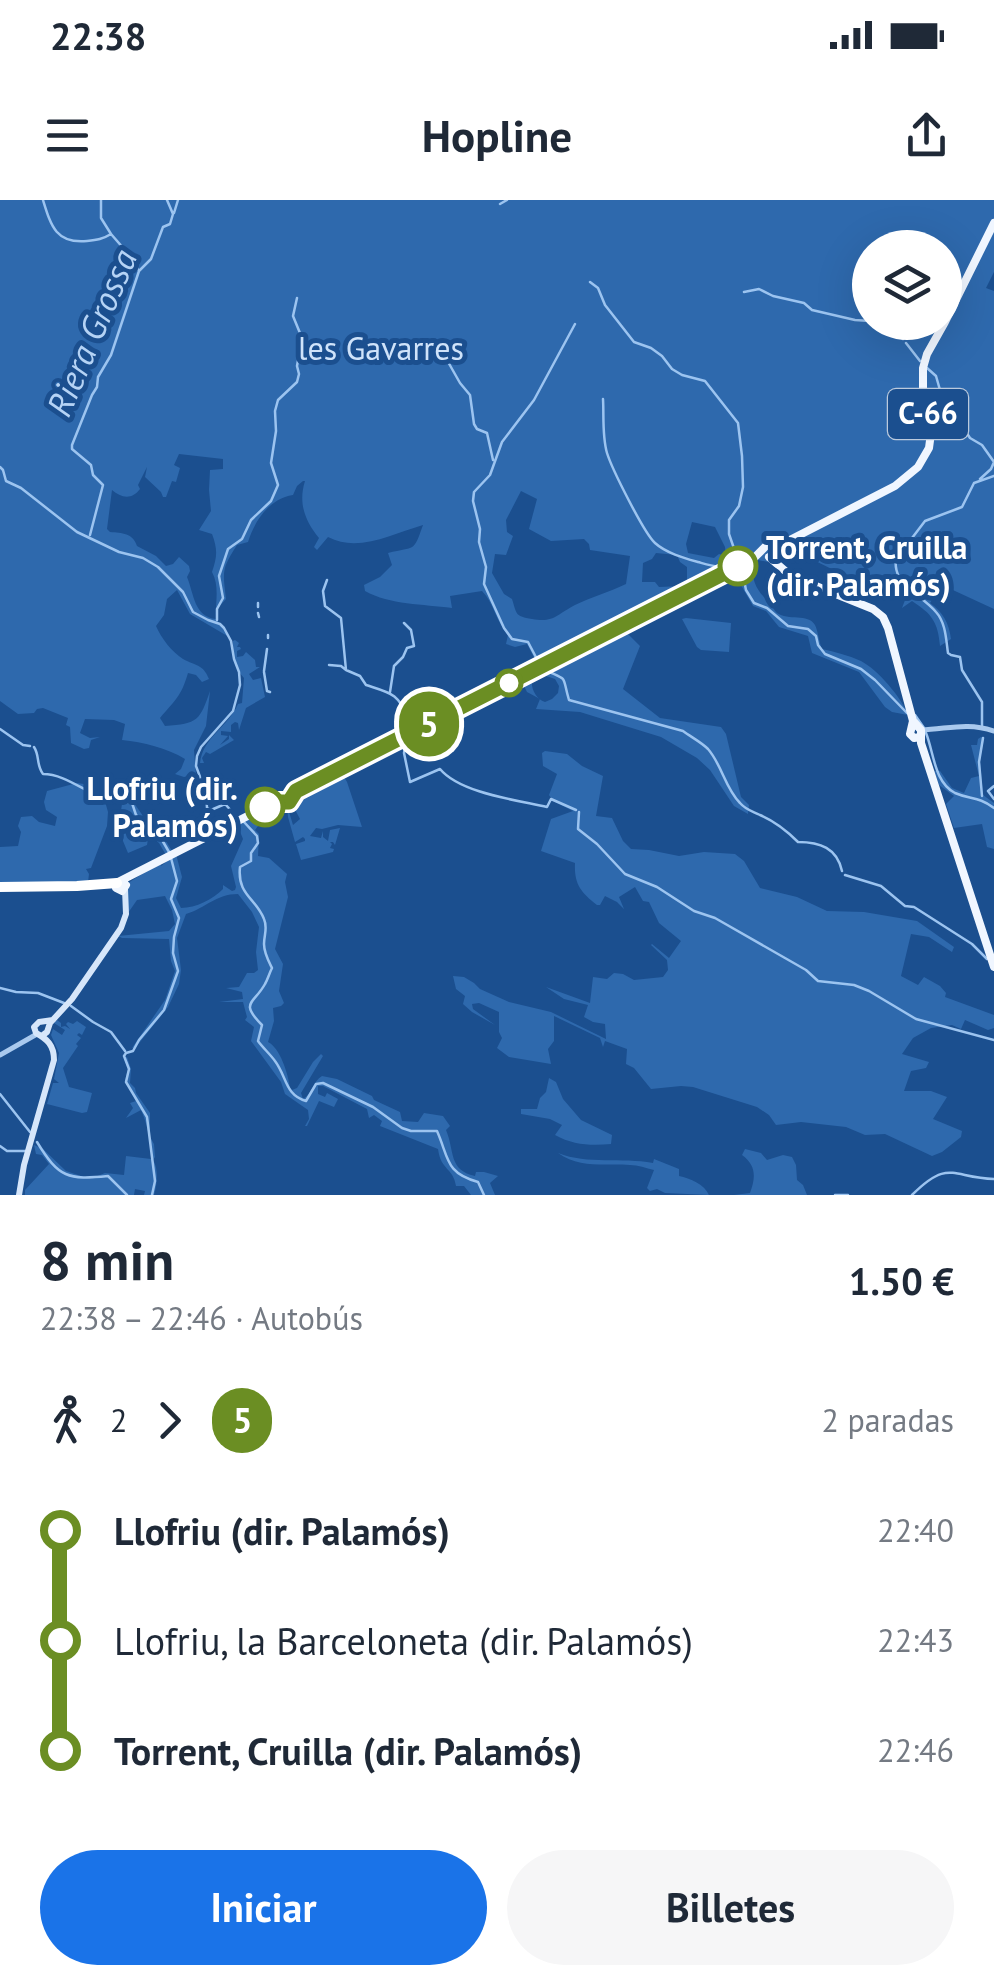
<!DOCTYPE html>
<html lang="es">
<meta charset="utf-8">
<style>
:root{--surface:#fff;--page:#f6f6f7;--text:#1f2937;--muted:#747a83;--accent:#1a73e8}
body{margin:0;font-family:"PT Sans",sans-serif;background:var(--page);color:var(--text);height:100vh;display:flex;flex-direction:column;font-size:38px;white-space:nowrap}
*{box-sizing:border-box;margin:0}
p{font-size:32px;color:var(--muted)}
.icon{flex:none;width:55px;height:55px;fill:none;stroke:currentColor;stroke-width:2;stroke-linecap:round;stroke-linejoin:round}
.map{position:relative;height:995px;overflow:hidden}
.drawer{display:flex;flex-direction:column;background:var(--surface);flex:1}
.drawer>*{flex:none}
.badge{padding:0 20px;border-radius:32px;font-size:35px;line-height:65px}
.fabs{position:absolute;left:852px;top:30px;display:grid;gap:20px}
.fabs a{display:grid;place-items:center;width:110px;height:110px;border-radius:50%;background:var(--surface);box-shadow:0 10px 40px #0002;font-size:50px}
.map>.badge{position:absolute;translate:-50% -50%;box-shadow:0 0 0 5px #fff}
.legs{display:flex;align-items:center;gap:15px;height:110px;padding:0 40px;font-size:32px}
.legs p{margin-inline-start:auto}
.headline{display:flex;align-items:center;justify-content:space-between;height:170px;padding:0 40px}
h1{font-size:55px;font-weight:800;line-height:75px}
.cta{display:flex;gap:20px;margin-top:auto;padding:20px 40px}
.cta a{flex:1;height:115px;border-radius:60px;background:var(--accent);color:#fff;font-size:40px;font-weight:800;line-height:115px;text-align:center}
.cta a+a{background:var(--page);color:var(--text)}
ul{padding:0 40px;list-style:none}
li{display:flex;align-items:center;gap:35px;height:110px;font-size:38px}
li i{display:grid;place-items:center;width:15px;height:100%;margin:0 12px;background:currentColor}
li i::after{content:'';width:25px;height:25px;margin:-12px;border:8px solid;border-radius:50%;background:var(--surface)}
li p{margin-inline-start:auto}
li:first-child i{background:linear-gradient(#0000 50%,currentColor 0)}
li:last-child i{background:linear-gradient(currentColor 50%,#0000 0)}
.status{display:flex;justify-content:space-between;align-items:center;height:70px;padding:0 50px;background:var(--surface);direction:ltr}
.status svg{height:28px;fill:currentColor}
header{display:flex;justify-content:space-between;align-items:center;height:130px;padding:0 40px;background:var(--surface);font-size:45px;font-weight:800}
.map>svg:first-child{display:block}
.green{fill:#2e69ad;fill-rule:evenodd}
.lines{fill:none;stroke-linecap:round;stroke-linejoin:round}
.stream{stroke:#9cc4f0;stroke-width:2.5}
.tertiary{stroke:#a9c9ee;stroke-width:5}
.secondary{stroke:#d6e6fa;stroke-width:6}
.primary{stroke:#f0f6ff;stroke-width:8}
.motorway{stroke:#fff;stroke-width:10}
.line-1-casing{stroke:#fff;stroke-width:22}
.line-1{stroke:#6b8e23;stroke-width:15}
.stop-1-dot{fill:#fff;stroke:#6b8e23;stroke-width:5}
.labels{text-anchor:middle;stroke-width:10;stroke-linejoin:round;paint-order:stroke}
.shield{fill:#1b4f8f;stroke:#bbcadd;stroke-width:2.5}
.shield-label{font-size:30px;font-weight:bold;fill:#fff}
.park-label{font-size:32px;fill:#cfe3fa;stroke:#1b4f8f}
.stop-label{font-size:32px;font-weight:bold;fill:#fff;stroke:#1b4f8f;text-anchor:start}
.water-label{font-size:35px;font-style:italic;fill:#b5d3f5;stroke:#1b4f8f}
</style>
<div class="status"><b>22:38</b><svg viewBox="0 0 49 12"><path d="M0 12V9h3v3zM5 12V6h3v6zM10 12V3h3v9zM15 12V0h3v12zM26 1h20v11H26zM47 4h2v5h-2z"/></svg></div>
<header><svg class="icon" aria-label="menu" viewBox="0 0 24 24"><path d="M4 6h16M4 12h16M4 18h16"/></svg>Hopline<svg class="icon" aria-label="share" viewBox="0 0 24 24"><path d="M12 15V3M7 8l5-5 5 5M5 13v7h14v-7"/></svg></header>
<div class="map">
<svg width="994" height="995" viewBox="0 0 994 995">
<rect width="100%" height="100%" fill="#1b4f8f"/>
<path class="green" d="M0,0H994V72L986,88L994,91V409L942,385L930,403C943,412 949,423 951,439L940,446C938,422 932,414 912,401L902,408L907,395L904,391L892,393C882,378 873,375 856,381L785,346L774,363L758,360L752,364C752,380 756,390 767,400C771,403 773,409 777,413C788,421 808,413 815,425C818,431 819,442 822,449C835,452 848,455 861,461C878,470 902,498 908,515L892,512L885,507L859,472L812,453L808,436L779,427L766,411L753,406L738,380L730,374L625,431L640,446L623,489L660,518L721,527L726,534L741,597L749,605L748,614L734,606L710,570L697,558L661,537L580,512L536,509L540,499L527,492L523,484L525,482L524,479L530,478V475L532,477L533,474L532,479L535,481H532C531,489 536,499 545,502L552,499L558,493L559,486L555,479L543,475L527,444L515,447L506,444L508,435C496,422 494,403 482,391L450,396L452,408C423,404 390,405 365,391L364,385L380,377L392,365L388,353C416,346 413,353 423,325C392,334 358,353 328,337L317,350L314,347L319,338C305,321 298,303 305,281H303L297,286L293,295C269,299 255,320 248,342L237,345C221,370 223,371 226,399L217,409L218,423L224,428L229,437L190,414L177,390L167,399L164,415L156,426C161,438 172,452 183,459C196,466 203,464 209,479L202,482L196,475L188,473C181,497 175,500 160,518L165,526C198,524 200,520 210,491L206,526L194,550L196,575L184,577L175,574L181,569L185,559C167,548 143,542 122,540L125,524L114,520L85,519L80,533L90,538L100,537L91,540L89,548L84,549L71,543L70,527L66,525L68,518L43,508L37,509L34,513L18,514L0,501ZM870,48H945V122H870ZM179,254L223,259V269L210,270L209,290L211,311L199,330L212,334C218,350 217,357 212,372C220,387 215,402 216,419C194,417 194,394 187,377L190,371L189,366L179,357L173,364L166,366L156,356L137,346C133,333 122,333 110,332L107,329L112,290C121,298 132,300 140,289L138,285L147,267L145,277L161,292L163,297H166L172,281L176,282L180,268L174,265ZM521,291L537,299L529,329L551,341L584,339L589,344L590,350L630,356L626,384C610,392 591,397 575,405C556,415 554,423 532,419C515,416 517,415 512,399L504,394L492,373L495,354L506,355L513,336L507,332L506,320ZM692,322L715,327L725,347L726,356L719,354L714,358L688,353L686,344ZM656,353L677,355L680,362L687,367V383L683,386L659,387L655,382H642L643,363L652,359Z
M686,418L731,423L729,452L701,450L697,447L682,419Z
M235,440L239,443L237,447H240L241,449L237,451V457L243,456L246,452L255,460L256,467H260L249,474L253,480L261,478L265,497L246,508L239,530L238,523L235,522L231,525V532L221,531V535L228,536L220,545L229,539V535L234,540L210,554L206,552L202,558L204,563H200C203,537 228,527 238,504L242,503L244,478C233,467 233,454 233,441Z
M981,537L984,538L980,561L983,595L994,603V649L987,647L982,624L954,628L946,604L954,596L939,585L934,571H940L952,588L964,593L971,578L979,576L971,545H977L978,539Z
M545,551L567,554L582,566L603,576L596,616L612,618L623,641L631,649L649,650L679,656L704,652L735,654L744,661L760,688L797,697L827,711L864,712L917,721L954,747L952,752L929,737L911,734L901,776L918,785L924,777L940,786L946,793L945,797L994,815V828L988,830L965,820L961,829L952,825L931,828L913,838L902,854L929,862L926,868L911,871L904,891H931L947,897L933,919L962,931L961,937L942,952L932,956L885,934L865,935L846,927L801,922L776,925L769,915L757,907L693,887L681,886L651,889L634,868L626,864L627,849L605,841L603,847L600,838L554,816V841L548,849L551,864L509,857L497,848L502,838L499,832V812L479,803L472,804L473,809L495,825L472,812L463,804L465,796L456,789L453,776L464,777L474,783L480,789L509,802L551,812L606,839L605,824L593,822L584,817L588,805L564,799L546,787L590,803L593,777L607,779L614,773L623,774L634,780L663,777L668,770L667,760L651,745L652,744L669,758L681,741L659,723L649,702L643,701L635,687L619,697L624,709L617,702L605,696L600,705H597C580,692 574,683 575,663L541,651L551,619L573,611L553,601L549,595L557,574L543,566L542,553Z
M341,572L347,582L362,627L338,625L322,629L316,628L310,636L321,638L323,631V637L328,641L330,630L340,628L335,645L333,642H330L332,644L330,648L334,649L333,652L301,660L296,644L305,641V639L303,637L295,642L288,617L287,605L293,625L300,619L291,602L295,594Z
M77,583L84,584L103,594L108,612L107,626L91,668L86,669L89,674L88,682L0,685V647L18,646L21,632L18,626L21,617L32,616L39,622L55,626L57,617L46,610L44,602L47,591Z
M137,591L140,595L134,603L143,616L150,618L152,613L153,620L172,651L166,655L159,643L152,637L148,639L147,645L128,653L123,641L122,626L149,630L145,625L120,617L122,604L106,597L132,600Z
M274,605L255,630L259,634L258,656L269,658L287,674L285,682L288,697L275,749L283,764L279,791L284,803L281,806L273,808L274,821L268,842C280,848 288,873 290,888L292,890L297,888L313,862L321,854L323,856L301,893L303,899C312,894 313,881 322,876L337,879L372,896L374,900L400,912L402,921L418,922L424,913L443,916L450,926L446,930C455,951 448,970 475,976L476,972H484L498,976L490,983L495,995H471L464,986H456C453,967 441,971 438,949L380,926L382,921L374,915L369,918L367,909L323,886H318V894L325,897L327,893L338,899L334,907L319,901L307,926H305L309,919L308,910L285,894L281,882L251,841L254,827L245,820L247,817L243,802H219L243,799L242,792L226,788L239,787L247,773H254L258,770L256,752L259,727L252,712L238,694C216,694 206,708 186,714L177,738L181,770L179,784L168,807L136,847L132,848L165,800L175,771L171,761L169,739L122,738L118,736L169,731L175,724L172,710L165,696L137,700L128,713L126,693L128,683L161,662V666L176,654L182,677L176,698L181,708C196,708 213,699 223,689V685L232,691L235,690L236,687L231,666L243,639L237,624Z
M57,820L61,823V827L65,826L70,829L66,824L68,822L73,824L77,821L86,827L82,835L79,833L77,835L81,838L76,844L78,846L63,868L69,887L92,893L87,912L82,913L47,904L53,883H59L54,879L59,853L51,835L53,829L62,835L65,830L54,823Z
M127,857L131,869L130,883L135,888L136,893L150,913V937L154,944L155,957L153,960C159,969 157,985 154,995H144L145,991L135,989L134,995H25V990L49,964L42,955L36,954L34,945L43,949L66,971L90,979L105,973L124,975L126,956L151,959C152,945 147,923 141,910L126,918L133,908L130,903L136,901L125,880L128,870L124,858Z
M549,878L556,882L563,899L581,920L612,935L611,944C591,946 573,945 555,935L562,925L550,919L521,914V909H537L540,898L546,892Z
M745,949L761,953L767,960L783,955L792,957L796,965L797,980L803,985L807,995H734L750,993C756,977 756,965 742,955Z
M558,953C588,965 621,957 653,963L654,959L679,969V976C690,978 705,985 709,995L665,993L657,989L650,991L647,988L654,970C646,968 638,965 630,965C605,963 580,969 558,953Z"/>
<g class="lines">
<path class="stream" d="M43,0C51,26 56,44 87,41C97,40 103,39 111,34L131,57L139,71
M101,0V18L111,34
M500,4L507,0
M174,13L178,0
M590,82L598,88L605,105L634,142L651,148L662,156L672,169L682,175L705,181L738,223L742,256L743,287L739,306L729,320V334L738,360
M744,92L759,89L773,96L804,103L812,110L855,120L870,121
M874,122L892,128L903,139
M906,143L920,161
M443,153L460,183L470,195L474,224L477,229L487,233L493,260
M927,168L936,176L940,190L960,214L966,232L970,238L982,245L994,262L991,269L980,279
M603,199C604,216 602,236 607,253C612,269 644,333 655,343C666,353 684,358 698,362C712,366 722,370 734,360
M0,267L3,270L6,281L21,288L77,332L119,352L143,358L158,367L183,392L193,412L208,420L220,424L224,428L231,441L234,459L239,472L240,485L233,511L201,547L197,556L196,566L206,593L207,608L211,610L225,604L237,617
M90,335L103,285L93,275L91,265L72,249V245L92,195L97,187L98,177L111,155L139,71L151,59L163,27L170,24L173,14L167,0
M742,370L746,390L754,403L767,408L788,426L808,429L816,436L818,445L825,454L861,469L875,480L907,513
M327,380L323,391L325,406L341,418L346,470L360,476L366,485C391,493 398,493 409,519L406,533
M258,407V403
M258,413L259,417
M217,420V409L223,398L219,376L228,349L242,339L251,320L271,301L278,285L271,263L276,231L275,211L278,200L297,182L299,174L297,166L302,138L293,116L297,98
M268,438V435
M539,463L528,442L512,439L504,428L484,384L486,367L479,342L480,329L473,301L474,292L490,275L502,242L534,200L575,124
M329,465L341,466L346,470
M543,469C570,482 561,473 569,500L683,531C691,537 701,542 708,549C722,565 725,588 740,603C746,610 752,611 760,615C774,621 787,631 798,642C820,642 837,648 842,671
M264,471L267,449
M264,472L267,491L270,492
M390,492L394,466L403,457L407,448L414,446L411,430L404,423
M915,515L924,528
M982,526V502L962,470L960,457L951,455L948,453C946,440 946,423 936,412C917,390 885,384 899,346L909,342L925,321L962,307L974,283L994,276
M0,529L23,545L30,546
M926,533C934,553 934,582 955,593C971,600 978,596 994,608
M406,540L404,553L410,582L440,569C460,593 516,600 547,607L551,599L576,610
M34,547C40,556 36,565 43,574C60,574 76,585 90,592C102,598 118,600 132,603L136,615L158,633L169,652
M994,586L988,591L994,599
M982,596L979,562L983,538
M579,612L578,629L597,644L625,674L657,687L694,711L715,718L806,770L818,781L854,785L869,791L916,819L994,840
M244,622L257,636L258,643L251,653V661L240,667C237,695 256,698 264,719C268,728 264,735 264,744C264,753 268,760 272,768C269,774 268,779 265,784C254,804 239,802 262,825L258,841C263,848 270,854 275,861C287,877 285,895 306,901L316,884L323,883L373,907L402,928L411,931H437C449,958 445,973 478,982L484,995
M845,675L881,686L905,706L914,707L972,744L987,759
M0,788L16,792L38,793L64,803
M71,806L93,822L111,832L125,851
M0,894L30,932
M37,942C59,978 68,980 108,976L127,995
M0,946L7,951H26
M152,995L155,981L147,917L126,882L129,869L124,856L126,853L133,851L139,840L164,810L178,771L173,753L174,737L179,718L171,699L177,681L171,658
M835,995H848
M912,995C949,958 952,978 994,979"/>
<path class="tertiary" d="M921,530C949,529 966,522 994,531
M0,855L37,834"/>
<path class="secondary" d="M43,835L47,832L50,823L72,799L121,728L126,714L125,689
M19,995L24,965L54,860C54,845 47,839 36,833L34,827L39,822L53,820"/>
<path class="primary" d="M945,122L994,23
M769,357L774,355L784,343L895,286L918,267L929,248L931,233L923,189V168L927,154L945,122
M769,357L791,376L873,409L883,417L888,428L913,521L910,534L914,538L920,537
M914,522L921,530V543L994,767
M289,592L299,590L754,358L767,345L784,343
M126,685L122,691L116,688L118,682L275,602L288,603L295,592"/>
<path class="motorway" d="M0,687L77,686L117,683"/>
</g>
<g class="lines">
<defs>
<path id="line-1" d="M265,607L275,602H289L296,591L738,366"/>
</defs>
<use href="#line-1" class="line-1-casing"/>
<use href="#line-1" class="line-1"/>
</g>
<g class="stop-1-dot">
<circle cx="738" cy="366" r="18"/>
<circle cx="509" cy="483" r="12"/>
<circle cx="265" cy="607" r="18"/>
</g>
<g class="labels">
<rect class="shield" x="888" y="189" width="80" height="50" rx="8"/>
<g class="shield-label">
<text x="928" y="224">C-66</text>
</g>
<g class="park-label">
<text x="381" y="160">les Gavarres</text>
</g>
<g class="stop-label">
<text x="766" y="359">Torrent, Cruilla<tspan x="766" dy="37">(dir. Palamós)</tspan></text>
<text x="238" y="600" text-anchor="end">Llofriu (dir.<tspan x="238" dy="37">Palamós)</tspan></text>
</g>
<g class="water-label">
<text transform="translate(92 133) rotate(-67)" y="12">Riera Grossa</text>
</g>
</g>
</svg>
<div class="fabs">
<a><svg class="icon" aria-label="layers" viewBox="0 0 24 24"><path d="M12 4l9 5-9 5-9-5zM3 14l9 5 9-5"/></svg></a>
</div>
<b class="badge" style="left:429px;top:524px;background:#6b8e23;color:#fff">5</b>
</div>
<section class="drawer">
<div class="headline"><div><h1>8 min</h1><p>22:38 – 22:46 · Autobús</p></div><b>1.50 €</b></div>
<div class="legs"><svg class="icon" aria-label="walk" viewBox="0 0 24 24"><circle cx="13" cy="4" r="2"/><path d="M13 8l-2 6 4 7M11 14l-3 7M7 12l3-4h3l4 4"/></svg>2<svg class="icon" aria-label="forward" viewBox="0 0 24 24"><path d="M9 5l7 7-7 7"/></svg><b class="badge" style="background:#6b8e23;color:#fff">5</b><p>2 paradas</p></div>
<ul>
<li><i style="color:#6b8e23"></i><b>Llofriu (dir. Palamós)</b><p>22:40</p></li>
<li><i style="color:#6b8e23"></i><span>Llofriu, la Barceloneta (dir. Palamós)</span><p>22:43</p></li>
<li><i style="color:#6b8e23"></i><b>Torrent, Cruilla (dir. Palamós)</b><p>22:46</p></li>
</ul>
<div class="cta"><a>Iniciar</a><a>Billetes</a></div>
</section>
